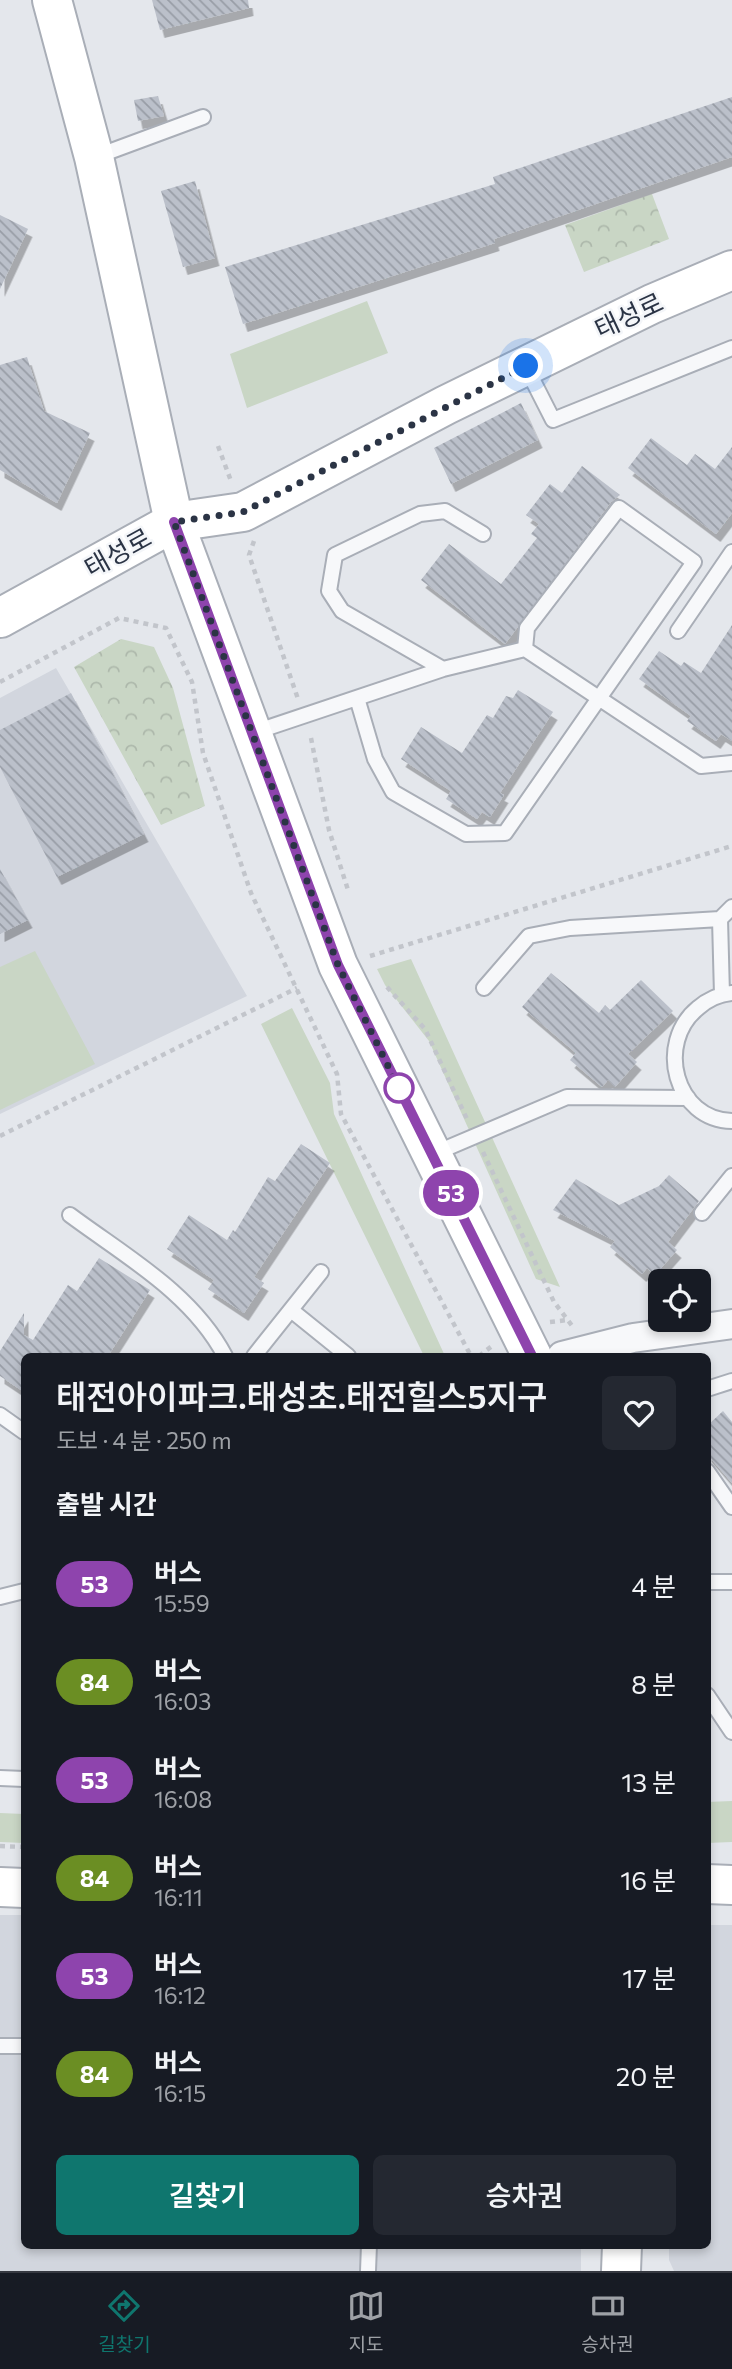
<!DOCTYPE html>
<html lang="ko">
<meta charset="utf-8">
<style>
:root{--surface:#171b24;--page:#242831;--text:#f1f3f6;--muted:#9ea1a6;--line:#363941;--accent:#0f766e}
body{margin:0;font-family:Commissioner,"Noto Sans KR",sans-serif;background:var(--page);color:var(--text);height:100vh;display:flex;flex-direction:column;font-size:26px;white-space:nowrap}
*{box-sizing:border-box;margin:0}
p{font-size:23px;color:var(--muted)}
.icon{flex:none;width:38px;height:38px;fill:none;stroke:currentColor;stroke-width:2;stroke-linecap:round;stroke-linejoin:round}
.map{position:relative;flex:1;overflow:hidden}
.details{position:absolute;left:21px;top:1353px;width:690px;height:896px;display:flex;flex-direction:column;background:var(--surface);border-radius:10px;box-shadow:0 4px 10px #0003}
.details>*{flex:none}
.badge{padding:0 14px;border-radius:23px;font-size:24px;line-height:46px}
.tools{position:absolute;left:648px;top:1269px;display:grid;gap:14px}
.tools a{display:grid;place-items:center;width:63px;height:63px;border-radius:10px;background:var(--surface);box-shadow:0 4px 10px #0003;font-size:35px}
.you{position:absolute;width:35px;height:35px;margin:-18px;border:5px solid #fff;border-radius:50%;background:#1a73e8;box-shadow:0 0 0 10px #1a73e833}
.map>.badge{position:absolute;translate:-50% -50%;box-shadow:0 0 0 4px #fff}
h2{padding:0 35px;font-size:26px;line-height:63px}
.round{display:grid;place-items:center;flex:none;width:74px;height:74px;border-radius:10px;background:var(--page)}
.summary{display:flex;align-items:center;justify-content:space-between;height:119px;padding:0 35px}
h1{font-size:33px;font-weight:600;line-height:52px}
.action{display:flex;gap:14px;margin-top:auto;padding:14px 35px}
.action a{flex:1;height:80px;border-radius:10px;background:var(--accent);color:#fff;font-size:28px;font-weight:600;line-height:80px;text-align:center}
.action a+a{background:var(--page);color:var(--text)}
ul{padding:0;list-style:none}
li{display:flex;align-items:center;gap:21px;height:98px;padding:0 35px}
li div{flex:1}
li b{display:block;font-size:26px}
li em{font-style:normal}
li .badge{min-width:77px;font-weight:700;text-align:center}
.dock{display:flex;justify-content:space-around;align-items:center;height:98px;border-top:2px solid var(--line);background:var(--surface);font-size:19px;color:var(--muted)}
.dock a{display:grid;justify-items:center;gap:4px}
.dock .on{color:var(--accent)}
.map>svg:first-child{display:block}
.built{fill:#d2d6de}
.green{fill:#c9d6c5}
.park{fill:url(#park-crowns)}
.building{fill:url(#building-back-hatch);filter:url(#shadow)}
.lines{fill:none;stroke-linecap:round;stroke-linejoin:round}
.lane-casing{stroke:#a9aeb7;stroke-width:18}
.street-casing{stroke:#a9aeb7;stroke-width:32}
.secondary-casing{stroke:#a9aeb7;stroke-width:42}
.path{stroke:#c2c5cb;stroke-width:4.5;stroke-dasharray:5 5;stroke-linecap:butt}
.lane{stroke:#f7f8fa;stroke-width:14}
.street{stroke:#f7f8fa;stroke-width:28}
.secondary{stroke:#fff;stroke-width:38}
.line-casing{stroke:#fff;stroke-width:16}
.line{stroke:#8e44ad;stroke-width:10}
.walk{stroke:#2b3445;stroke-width:7;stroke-dasharray:0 12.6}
.stop-dot{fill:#fff;stroke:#8e44ad;stroke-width:3.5}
.labels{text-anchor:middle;stroke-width:5;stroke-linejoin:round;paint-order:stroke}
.street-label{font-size:26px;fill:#2b3445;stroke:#f4f6f9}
</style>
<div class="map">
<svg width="732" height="2271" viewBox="0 0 732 2271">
<defs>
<pattern id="park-crowns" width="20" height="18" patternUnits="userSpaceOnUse" patternTransform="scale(1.75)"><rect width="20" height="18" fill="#c9d6c5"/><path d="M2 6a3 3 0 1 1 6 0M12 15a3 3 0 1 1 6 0" fill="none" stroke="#adb8ab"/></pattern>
<pattern id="building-back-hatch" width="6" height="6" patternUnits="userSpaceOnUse" patternTransform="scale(1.75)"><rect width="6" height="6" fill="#bbc0ca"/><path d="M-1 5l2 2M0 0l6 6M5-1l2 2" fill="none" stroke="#989da6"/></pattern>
<filter id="shadow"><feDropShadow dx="4.5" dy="8" stdDeviation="0" flood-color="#0004"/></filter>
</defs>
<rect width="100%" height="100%" fill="#e4e7ec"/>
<path class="built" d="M56,668L247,996L0,1114V698Z
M0,1915H24V2245H581V2271H0Z
M707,1925H732V2271H674L669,2260V2245H707Z"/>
<path class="green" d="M367,301L388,353L247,408L230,354Z
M35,951L95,1064L0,1110V967Z
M411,959L560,1287L536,1279L429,1041L385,985L377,969Z
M292,1008L330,1083L334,1114L445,1356H424L261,1024Z
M732,1801V1842L707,1843V1802Z
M0,1813L24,1814V1843L0,1842Z"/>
<path class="park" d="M652,194L669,239L584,272L565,225Z
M121,639L154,647L173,688L205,806L161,825L74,667Z"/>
<path class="building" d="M152,0H248L249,8L160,30Z
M158,96L164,116L138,121L134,100Z
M732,97V157L494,239L495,243L243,324L225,267L495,184L493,177Z
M195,181L215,258L183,267L161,191Z
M0,215L28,229L0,289Z
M27,357L44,411L90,433L57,503L0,470V365Z
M521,403L538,440L451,484L434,448Z
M651,438L687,465L695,454L715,469L732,447V513L716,534L628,468Z
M582,466L620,495L611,502L505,644L421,580L449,544L501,584L537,538L531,534L539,524L526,515L550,484L562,493Z
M732,625V741L721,734L716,741L687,721L691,716L639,679L659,651L681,666L684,662L701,673Z
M518,690L553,712L500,793L504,795L490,817L482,812L477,819L446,799L451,791L401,759L421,727L462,753L487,715L493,718L506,696L513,698Z
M71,693L144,834L57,877L0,767V730Z
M0,869L28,920L0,934Z
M551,973L599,1013L605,1005L610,1010L641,980L673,1011L628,1054L637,1062L615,1087L608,1080L602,1087L570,1060L576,1053L522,1007Z
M301,1144L330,1163L254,1277L264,1283L244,1313L208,1289L214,1280L167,1249L189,1215L227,1240L233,1230L235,1232L268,1177L275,1181Z
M669,1175L699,1201L668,1242L677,1250L655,1275L647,1268L642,1274L610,1247L615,1241L553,1210L576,1179L619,1205L659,1186Z
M99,1258L150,1290L108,1356H24V1392L0,1376V1351L24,1313V1335L33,1340L68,1285L77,1291Z
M723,1411L732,1422V1483L707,1454V1426Z"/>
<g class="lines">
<defs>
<path id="lane" d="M95,157L203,117
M526,367L553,420L732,348
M678,631L732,552
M443,669L342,611L329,591L335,555L420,514L445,511L483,534
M357,698L375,759L393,792L466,834L505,833L694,562L619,508L527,628L525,649L701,766L732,763
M255,732L443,669L525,649
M484,988L529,936L570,928L720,919
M732,993C720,994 707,1000 698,1008C655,1043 675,1120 732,1121
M722,995L720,919L732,907
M433,1154L567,1097L688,1098
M702,1213L732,1176
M70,1215C125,1256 192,1293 225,1356
M291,1310L348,1356
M254,1356L321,1272
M707,1389L732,1381
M0,1415L24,1432
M707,1471L732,1507
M707,1582H732
M0,1597L24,1591
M707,1695L732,1732
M0,1778L24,1779
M0,2046H24
M368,2271L369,2245"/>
<path id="street" d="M562,1356L633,1338L732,1324"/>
<path id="secondary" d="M52,0L94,157L174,522L338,965L532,1356
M0,618L174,522L243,512L446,405L652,304L732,270
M707,1884L732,1885
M0,1887L24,1888
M621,2271L622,2245"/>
</defs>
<use href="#lane" class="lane-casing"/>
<use href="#street" class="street-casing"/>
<use href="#secondary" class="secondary-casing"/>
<path class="path" d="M218,446L231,481
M254,541L249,555L298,699
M0,682L119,618L166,628L192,682L203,753L251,893L337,1074L341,1114L471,1356
M311,738L329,830L348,890
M370,956L732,846
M387,987L425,1029L467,1119
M0,1136L297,988
M483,1152L554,1302L573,1327
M550,1322L568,1320
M479,1356L492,1346
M0,1846L24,1847"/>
<use href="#lane" class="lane"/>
<use href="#street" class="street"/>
<use href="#secondary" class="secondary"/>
</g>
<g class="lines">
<defs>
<path id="line" d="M174,522L338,965L532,1356"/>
</defs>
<use href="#line" class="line-casing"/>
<use href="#line" class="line"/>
<path class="walk" d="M399,1088L338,965L174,522L243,512L526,366"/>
</g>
<circle class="stop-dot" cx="399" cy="1088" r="14"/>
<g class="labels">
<g class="street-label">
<text transform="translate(629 316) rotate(-25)" y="9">태성로</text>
<text transform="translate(118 553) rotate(-29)" y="9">태성로</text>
</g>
</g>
</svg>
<div class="tools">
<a><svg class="icon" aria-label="locate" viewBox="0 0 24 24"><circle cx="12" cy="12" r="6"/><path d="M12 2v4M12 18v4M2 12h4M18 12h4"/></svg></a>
</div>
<div class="you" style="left:526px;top:366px"></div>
<b class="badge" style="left:451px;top:1193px;background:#8e44ad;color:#fff">53</b>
<section class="details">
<div class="summary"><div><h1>태전아이파크.태성초.태전힐스5지구</h1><p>도보 · 4 분 · 250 m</p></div><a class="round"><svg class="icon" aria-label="heart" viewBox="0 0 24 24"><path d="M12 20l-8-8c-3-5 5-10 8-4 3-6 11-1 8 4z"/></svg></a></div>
<h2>출발 시간</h2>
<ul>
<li><span class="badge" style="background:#8e44ad;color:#fff">53</span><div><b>버스</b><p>15:59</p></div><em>4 분</em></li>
<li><span class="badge" style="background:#6b8e23;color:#fff">84</span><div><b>버스</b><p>16:03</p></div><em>8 분</em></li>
<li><span class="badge" style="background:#8e44ad;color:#fff">53</span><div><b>버스</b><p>16:08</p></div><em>13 분</em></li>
<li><span class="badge" style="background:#6b8e23;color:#fff">84</span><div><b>버스</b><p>16:11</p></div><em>16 분</em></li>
<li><span class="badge" style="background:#8e44ad;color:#fff">53</span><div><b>버스</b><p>16:12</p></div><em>17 분</em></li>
<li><span class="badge" style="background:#6b8e23;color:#fff">84</span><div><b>버스</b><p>16:15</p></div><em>20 분</em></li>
</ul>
<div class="action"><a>길찾기</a><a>승차권</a></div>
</section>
</div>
<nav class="dock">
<a class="on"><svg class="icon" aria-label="directions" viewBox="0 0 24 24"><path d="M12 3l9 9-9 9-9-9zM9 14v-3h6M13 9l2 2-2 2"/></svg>길찾기</a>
<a><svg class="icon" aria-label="map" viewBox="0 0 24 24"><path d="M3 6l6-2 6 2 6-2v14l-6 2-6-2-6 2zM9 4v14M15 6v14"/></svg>지도</a>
<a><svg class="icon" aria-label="tickets" viewBox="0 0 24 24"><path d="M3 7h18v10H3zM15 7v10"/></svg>승차권</a>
</nav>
